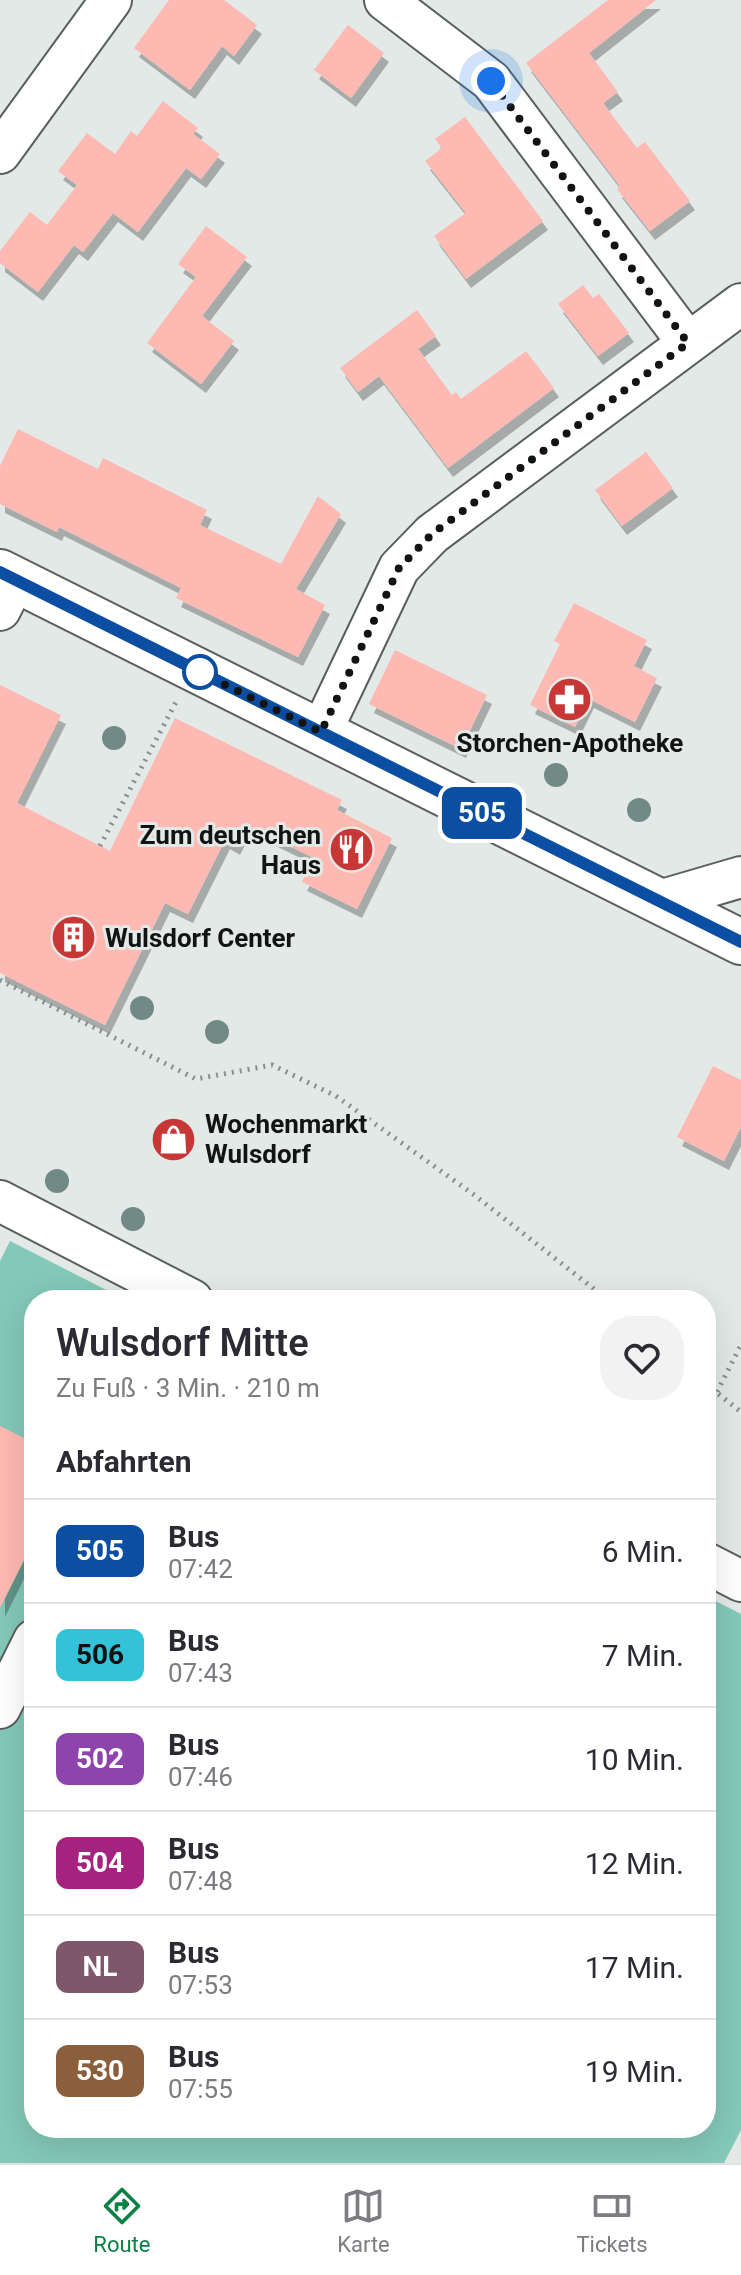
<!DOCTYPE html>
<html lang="de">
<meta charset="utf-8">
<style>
:root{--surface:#fff;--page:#f2f2f3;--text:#2b2b33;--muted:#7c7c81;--line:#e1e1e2;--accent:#0b8043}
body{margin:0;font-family:Roboto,sans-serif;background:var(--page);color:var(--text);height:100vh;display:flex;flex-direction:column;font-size:30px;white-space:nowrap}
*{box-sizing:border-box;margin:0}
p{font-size:26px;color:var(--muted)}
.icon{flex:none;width:44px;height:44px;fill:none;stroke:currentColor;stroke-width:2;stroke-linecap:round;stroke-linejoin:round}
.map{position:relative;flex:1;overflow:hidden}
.side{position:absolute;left:24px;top:1290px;width:692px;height:848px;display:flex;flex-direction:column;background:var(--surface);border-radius:32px;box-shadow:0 8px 32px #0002}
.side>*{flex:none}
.badge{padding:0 16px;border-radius:12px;font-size:28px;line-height:52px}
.you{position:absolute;width:40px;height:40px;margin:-20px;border:6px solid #fff;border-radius:50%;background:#1a73e8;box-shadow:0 0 0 12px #1a73e833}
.map>.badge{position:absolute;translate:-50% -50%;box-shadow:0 0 0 4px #fff}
h2{padding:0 32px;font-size:30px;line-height:72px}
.round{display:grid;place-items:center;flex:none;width:84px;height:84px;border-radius:32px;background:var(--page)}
.overview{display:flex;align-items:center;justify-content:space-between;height:136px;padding:0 32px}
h1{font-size:38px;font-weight:600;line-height:60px}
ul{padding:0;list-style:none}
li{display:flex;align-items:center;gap:24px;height:104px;padding:0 32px;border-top:2px solid var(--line)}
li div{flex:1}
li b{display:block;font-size:30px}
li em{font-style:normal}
li .badge{min-width:88px;font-weight:700;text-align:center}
.tab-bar{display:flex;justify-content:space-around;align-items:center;height:112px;border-top:2px solid var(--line);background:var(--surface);font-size:22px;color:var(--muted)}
.tab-bar a{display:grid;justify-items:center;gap:4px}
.tab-bar .current{color:var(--accent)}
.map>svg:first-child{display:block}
.green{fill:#83c8b8}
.building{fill:#feb9b2;filter:url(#shadow)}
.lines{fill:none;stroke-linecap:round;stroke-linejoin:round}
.minor-casing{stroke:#595f5d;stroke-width:44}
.major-casing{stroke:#595f5d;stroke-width:48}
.path{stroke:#898e8d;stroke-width:5;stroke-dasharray:2 6;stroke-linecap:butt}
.minor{stroke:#fff;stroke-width:40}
.major{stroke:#fff;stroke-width:44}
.tree{fill:#728a85}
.line-casing{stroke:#fff;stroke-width:18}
.line{stroke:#0b4ea2;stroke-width:12}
.walk{stroke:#121414;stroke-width:8;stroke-dasharray:0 14.4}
.stop-dot{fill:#fff;stroke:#0b4ea2;stroke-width:4}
.labels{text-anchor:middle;stroke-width:6;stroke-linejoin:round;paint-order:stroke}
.poi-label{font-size:26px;font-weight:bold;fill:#121414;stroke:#e2e9e7;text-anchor:start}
</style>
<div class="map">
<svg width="741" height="2163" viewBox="0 0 741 2163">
<defs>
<filter id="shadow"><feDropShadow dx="5" dy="9" stdDeviation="0" flood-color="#0004"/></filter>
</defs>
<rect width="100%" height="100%" fill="#e2e9e7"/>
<path class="green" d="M10,1241L126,1300H34V2128H706V1596L741,1614V2130L724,2163H0V1261Z"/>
<path class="building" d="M169,0H224L257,25L234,56L222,46L190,90L134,48Z
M608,0H656L589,53L618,92L603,103L637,148L645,142L690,201L650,231L617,189L620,186L526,63Z
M348,25L384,53L351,98L314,70Z
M163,101L198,128L193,134L220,154L201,179L186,168L138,232L113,213L83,252L74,245L38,292L0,263V251L30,212L47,225L77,185L58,171L87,133L115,154L131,131L137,136Z
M465,117L543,221L466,279L434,236L466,213L425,161L442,148L435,139Z
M206,226L247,257L202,316L234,341L201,384L147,343L196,277L178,264Z
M583,285L593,298L599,294L629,333L598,356L558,304Z
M417,310L436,336L418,349L452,395L456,392L461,399L526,351L554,388L448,468L379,376L358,392L340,368Z
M18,429L98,469L103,458L207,510L200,525L281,564L318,496L341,514L296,589L325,605L298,657L176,598L181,588L59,527L57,532L0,504V466Z
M646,452L673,488L622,526L595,490Z
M574,603L647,640L634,666L657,678L635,722L589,699L575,727L530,705L560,644L554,641Z
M395,650L487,695L461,749L369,704Z
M0,685L61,715L17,803L110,851L175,718L342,800L337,810L392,838L357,909L302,882L314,858L246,825L235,846L225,840L188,914L165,903L105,1025L0,973Z
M713,1066L741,1080V1127L724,1161L677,1137Z
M0,1426L34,1443V1540L0,1608Z"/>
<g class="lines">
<defs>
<path id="minor" d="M385,0L491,81L688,343
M0,153L111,0
M0,610L15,580
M321,732L399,568L432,534L741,304
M659,901L741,877
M0,1201L192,1300
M706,1563L741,1581
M0,1708L34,1640"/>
<path id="major" d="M0,572L741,942"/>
</defs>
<use href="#minor" class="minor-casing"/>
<use href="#major" class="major-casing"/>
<path class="path" d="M100,846L176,702
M0,980L196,1079L272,1065L336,1096L473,1194L608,1300
M706,1384L741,1412
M706,1413L741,1345"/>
<use href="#minor" class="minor"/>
<use href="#major" class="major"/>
</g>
<g class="tree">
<circle cx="114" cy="738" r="12"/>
<circle cx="556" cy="775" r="12"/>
<circle cx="639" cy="810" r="12"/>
<circle cx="142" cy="1008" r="12"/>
<circle cx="217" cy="1032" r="12"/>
<circle cx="57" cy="1181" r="12"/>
<circle cx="133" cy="1219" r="12"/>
</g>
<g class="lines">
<defs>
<path id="line" d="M0,572L741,942"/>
</defs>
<use href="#line" class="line-casing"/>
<use href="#line" class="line"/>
<path class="walk" d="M200,672L193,669L321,732L399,568L432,534L688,343L491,81"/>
</g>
<defs>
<symbol id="pharmacy-disc" viewBox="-11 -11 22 22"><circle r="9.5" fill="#c63736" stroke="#e2e9e7"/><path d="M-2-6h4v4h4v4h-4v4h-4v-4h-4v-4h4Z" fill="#fff"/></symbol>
<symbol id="restaurant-disc" viewBox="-11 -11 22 22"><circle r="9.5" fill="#c63736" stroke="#e2e9e7"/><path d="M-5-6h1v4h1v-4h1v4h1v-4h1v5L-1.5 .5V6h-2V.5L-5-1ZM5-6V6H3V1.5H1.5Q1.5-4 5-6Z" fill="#fff"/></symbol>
<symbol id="building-disc" viewBox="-11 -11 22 22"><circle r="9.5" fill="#c63736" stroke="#e2e9e7"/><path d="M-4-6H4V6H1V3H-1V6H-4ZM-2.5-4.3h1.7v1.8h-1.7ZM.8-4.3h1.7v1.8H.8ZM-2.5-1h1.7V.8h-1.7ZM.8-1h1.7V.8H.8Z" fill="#fff"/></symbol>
<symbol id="shop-disc" viewBox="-11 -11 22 22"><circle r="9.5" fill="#c63736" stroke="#e2e9e7"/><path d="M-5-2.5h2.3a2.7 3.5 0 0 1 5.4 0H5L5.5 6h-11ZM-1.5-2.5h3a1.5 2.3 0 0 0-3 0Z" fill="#fff"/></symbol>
</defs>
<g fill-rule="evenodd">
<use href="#pharmacy-disc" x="544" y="674" width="51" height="51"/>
<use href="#restaurant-disc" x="326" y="824" width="51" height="51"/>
<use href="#building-disc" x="48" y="912" width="51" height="51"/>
<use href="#shop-disc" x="148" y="1114" width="51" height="51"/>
</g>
<circle class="stop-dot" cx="200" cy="672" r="16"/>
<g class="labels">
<g class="poi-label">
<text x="570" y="752" text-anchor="middle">Storchen-Apotheke</text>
<text x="321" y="844" text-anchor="end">Zum deutschen<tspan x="321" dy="30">Haus</tspan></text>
<text x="105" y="947">Wulsdorf Center</text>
<text x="205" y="1133">Wochenmarkt<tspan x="205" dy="30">Wulsdorf</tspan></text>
</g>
</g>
</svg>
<div class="you" style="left:491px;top:81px"></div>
<b class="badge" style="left:482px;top:813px;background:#0b4ea2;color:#fff">505</b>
<section class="side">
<div class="overview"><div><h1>Wulsdorf Mitte</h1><p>Zu Fuß · 3 Min. · 210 m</p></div><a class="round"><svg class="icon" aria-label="heart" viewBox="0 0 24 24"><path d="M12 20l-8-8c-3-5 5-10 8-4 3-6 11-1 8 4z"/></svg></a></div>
<h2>Abfahrten</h2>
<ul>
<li><span class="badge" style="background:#0b4ea2;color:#fff">505</span><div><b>Bus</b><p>07:42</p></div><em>6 Min.</em></li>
<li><span class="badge" style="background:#34c2d8;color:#111">506</span><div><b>Bus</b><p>07:43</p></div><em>7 Min.</em></li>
<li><span class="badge" style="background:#8e44ad;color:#fff">502</span><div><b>Bus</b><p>07:46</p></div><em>10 Min.</em></li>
<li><span class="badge" style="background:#a5237f;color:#fff">504</span><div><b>Bus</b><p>07:48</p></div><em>12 Min.</em></li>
<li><span class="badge" style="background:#7e576b;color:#fff">NL</span><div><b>Bus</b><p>07:53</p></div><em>17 Min.</em></li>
<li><span class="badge" style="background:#8b5e3c;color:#fff">530</span><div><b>Bus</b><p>07:55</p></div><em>19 Min.</em></li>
</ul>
</section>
</div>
<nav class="tab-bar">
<a class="current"><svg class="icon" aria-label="directions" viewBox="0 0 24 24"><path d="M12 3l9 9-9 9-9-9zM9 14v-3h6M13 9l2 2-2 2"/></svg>Route</a>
<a><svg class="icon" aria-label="map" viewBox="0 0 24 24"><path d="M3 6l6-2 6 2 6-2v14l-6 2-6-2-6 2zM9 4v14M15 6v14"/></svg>Karte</a>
<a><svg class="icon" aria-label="tickets" viewBox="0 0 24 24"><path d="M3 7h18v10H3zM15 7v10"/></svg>Tickets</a>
</nav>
